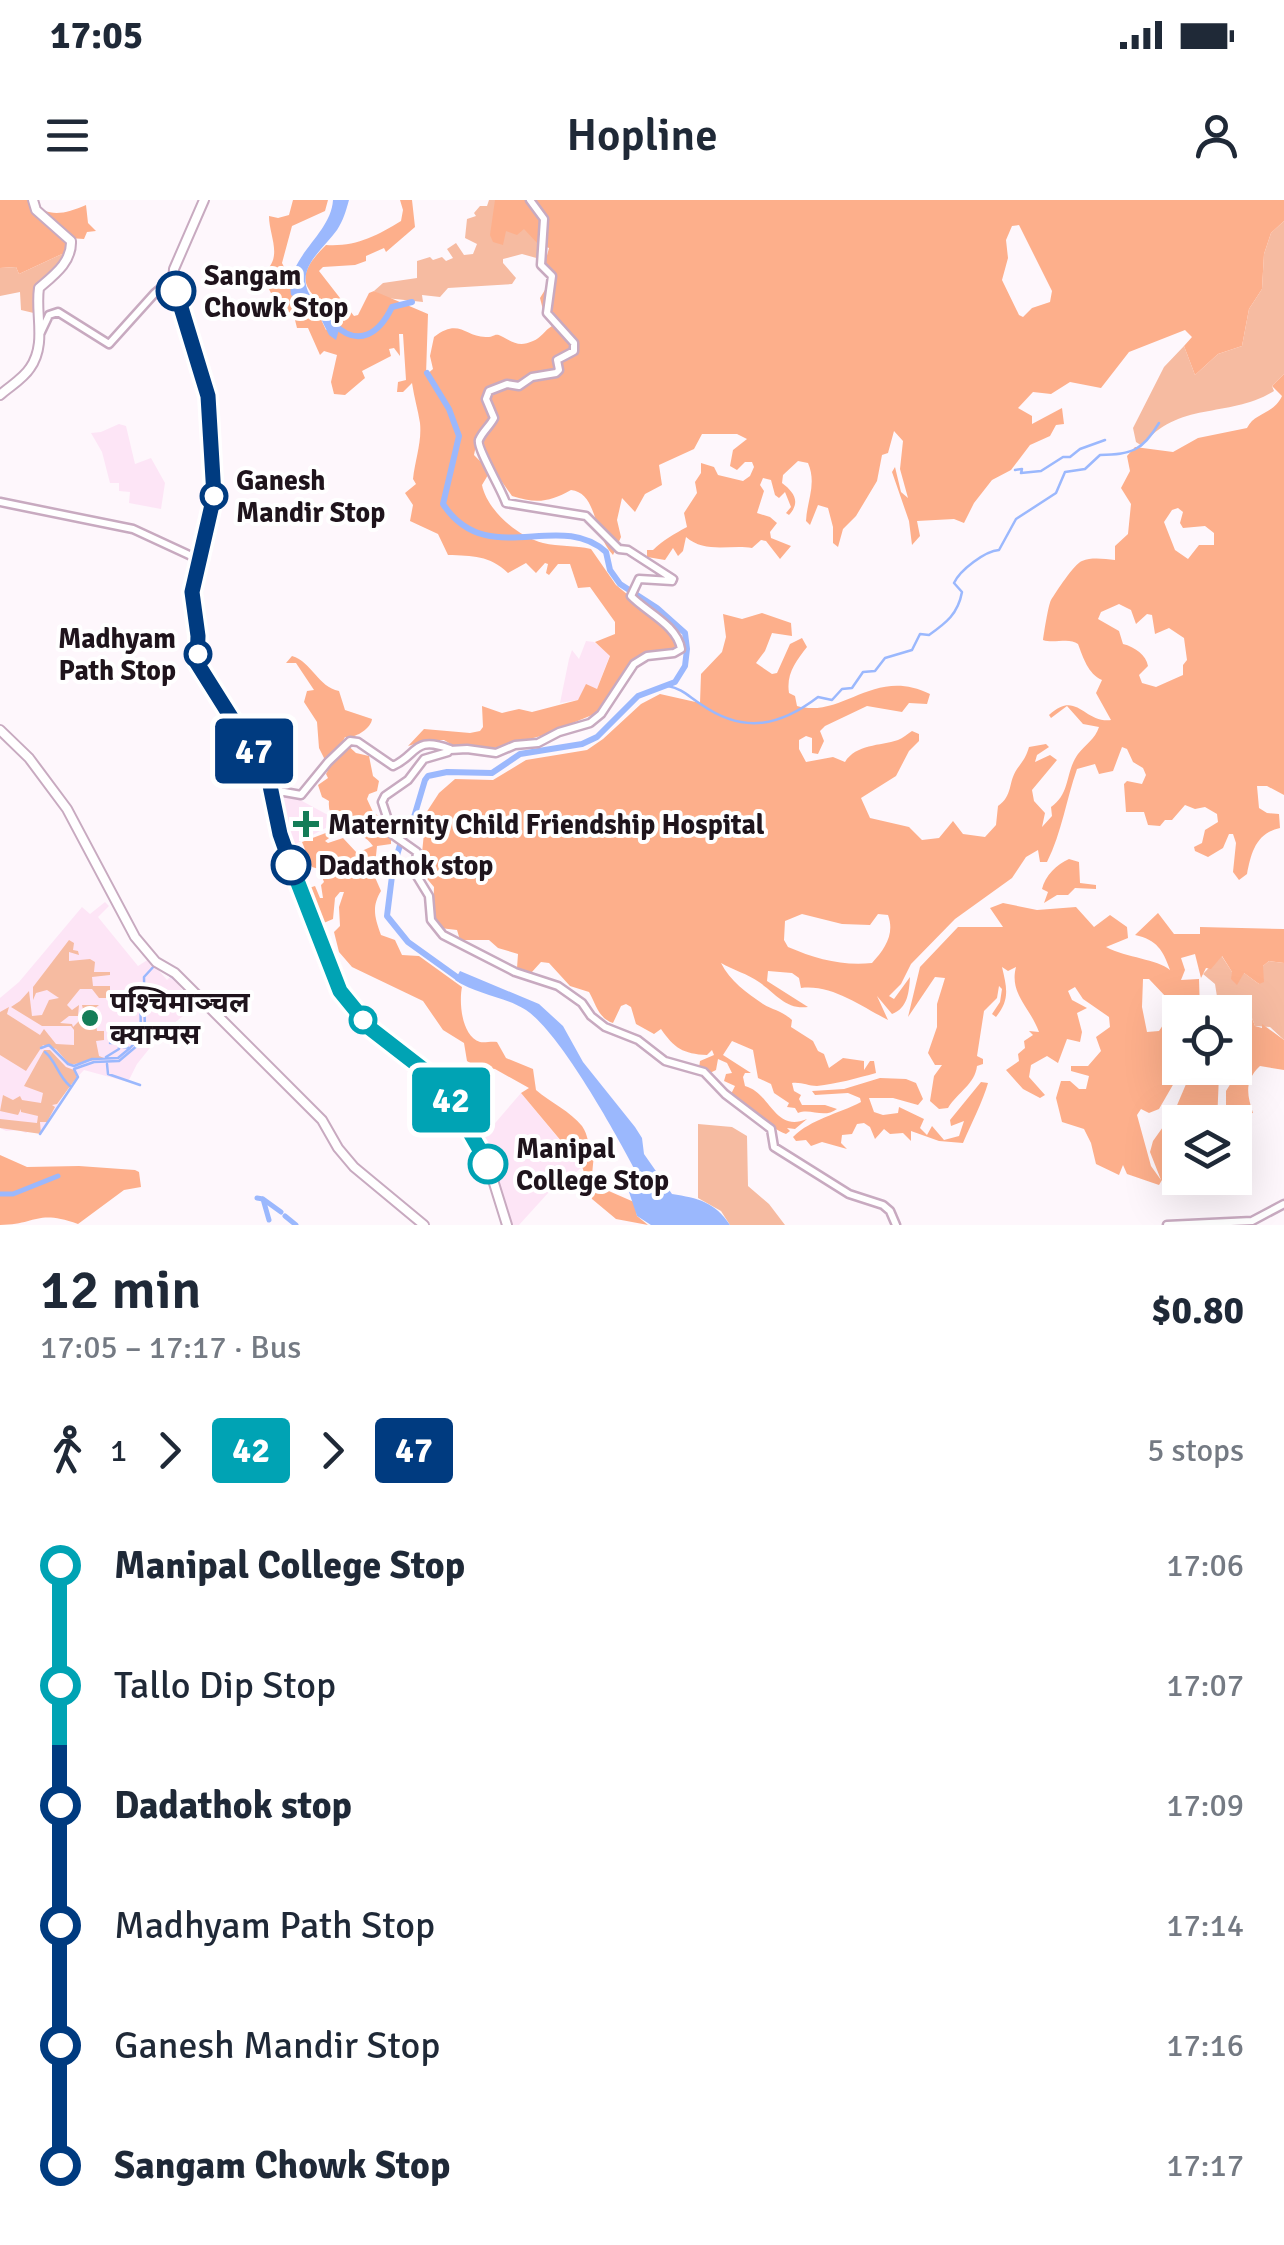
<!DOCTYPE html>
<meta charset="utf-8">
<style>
:root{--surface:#fff;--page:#f6f6f7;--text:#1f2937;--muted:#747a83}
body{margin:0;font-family:Signika,"Noto Sans Devanagari",sans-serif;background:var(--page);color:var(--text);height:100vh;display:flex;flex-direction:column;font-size:38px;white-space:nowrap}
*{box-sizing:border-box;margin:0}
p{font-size:32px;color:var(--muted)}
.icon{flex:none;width:55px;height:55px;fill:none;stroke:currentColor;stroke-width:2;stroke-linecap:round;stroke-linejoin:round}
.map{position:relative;height:1025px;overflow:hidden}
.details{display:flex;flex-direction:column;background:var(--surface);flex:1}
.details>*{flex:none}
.badge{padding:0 20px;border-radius:8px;font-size:35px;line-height:65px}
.buttons{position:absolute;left:1162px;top:795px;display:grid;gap:20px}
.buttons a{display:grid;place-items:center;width:90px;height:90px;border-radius:0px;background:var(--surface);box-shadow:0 10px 40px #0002;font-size:50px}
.map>.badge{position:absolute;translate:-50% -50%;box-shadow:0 0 0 5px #fff}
.legs{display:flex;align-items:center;gap:15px;height:110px;padding:0 40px;font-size:32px}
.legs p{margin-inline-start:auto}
.head{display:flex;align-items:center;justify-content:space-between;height:170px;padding:0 40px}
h1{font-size:55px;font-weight:600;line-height:75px}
ul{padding:0 40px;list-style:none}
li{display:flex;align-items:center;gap:35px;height:120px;font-size:38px}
li i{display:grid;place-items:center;width:15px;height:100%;margin:0 12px;background:currentColor}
li i::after{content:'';width:25px;height:25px;margin:-12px;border:8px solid;border-radius:50%;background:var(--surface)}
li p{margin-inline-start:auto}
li:first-child i{background:linear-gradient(#0000 50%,currentColor 0)}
li:last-child i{background:linear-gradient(currentColor 50%,#0000 0)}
.status{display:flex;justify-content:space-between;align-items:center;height:70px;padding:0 50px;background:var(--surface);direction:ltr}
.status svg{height:28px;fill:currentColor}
header{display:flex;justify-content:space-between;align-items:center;height:130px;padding:0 40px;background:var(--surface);font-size:45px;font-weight:600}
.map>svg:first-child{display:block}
.built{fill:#fde5f6}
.green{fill:#f6bba1}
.forest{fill:#fdaf8b;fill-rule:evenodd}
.water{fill:#9bb8fd}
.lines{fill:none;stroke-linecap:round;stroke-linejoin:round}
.stream{stroke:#9bb8fd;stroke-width:2.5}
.canal{stroke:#9bb8fd;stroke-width:5}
.river{stroke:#9bb8fd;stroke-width:6}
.secondary-casing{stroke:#c8aac0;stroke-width:11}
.primary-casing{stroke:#c8aac0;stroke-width:12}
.secondary{stroke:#fff;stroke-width:6}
.primary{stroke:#fff;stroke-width:8}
.line-1-casing{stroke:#fff;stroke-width:22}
.line-2-casing{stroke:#fff;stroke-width:22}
.line-1{stroke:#00a3b4;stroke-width:15}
.line-2{stroke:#003b80;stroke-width:15}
.stop-2-dot{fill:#fff;stroke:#003b80;stroke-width:5}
.poi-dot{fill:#147d57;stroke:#fff;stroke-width:4}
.stop-1-dot{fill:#fff;stroke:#00a3b4;stroke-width:5}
.labels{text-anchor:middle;stroke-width:8;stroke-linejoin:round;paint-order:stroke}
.stop-label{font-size:28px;font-weight:bold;fill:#1f141c;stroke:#fff;text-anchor:start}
.poi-label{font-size:28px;font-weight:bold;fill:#1f141c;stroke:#fff;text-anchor:start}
</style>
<div class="status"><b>17:05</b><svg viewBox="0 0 49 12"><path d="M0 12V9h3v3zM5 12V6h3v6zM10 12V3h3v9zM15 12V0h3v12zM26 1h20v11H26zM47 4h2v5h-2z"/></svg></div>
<header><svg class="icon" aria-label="menu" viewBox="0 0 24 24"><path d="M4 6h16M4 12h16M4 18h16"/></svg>Hopline<svg class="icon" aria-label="person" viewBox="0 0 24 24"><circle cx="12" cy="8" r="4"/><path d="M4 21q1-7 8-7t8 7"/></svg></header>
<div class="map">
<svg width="1284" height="1025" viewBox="0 0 1284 1025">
<rect width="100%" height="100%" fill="#fef7fc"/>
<path class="built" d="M119,224L126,226L135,264L151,258L165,283L161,309L129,303L130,292L119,291V283H110L102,252L91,233L101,232Z
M586,441L594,442L610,455L597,489L578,500L560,503L569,459L572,450L579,459Z
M283,593L291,595L339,621L286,649L277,603Z
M105,702L109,706L98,717L138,766L149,759L167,780L170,777L177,783L186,795L180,802L189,811L161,834L137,864L128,882L84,870L69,886L41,934L30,930L26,933L19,930L6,931L0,928V798L19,782L82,707L90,714Z
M521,893L582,967L552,994L549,992L519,1025H509L473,937L479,931L484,936Z"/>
<path class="green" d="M489,0H504L541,45L540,59L522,54L503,59V63L516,78L512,84L448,88L440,97L422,95L423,102L386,98L374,91L383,83L417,78V61L430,57L433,60L442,57L446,61L453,58L447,49L456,43L464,55L473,54L477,44L465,38L467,19L476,16L474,13L480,6H487Z
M1284,21V174L1272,186L1274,191C1229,219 1178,200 1142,246L1136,242L1133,228L1164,167L1184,146L1195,175L1218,154L1242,146L1249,109L1262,89L1264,54L1271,33Z
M62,54L65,61L40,84L38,114L21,110L20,92L0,96V68L16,67L19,74Z
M69,740L74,743L73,750L78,751L79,755L69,752V761L90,759L95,762L94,772H110V775L92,777L93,786H110V798H99L92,789H80L67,805L72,810L79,805L78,816H69L60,823L72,824L73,827L80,820L91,823V818H85L82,805H99L94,809L97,831H104V840L96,841L99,856L104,858L70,865L56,849L43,845L26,871L0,855V812L9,807L7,814L40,835L44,829L56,844L74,845V830L71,826H42L11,807L20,801L29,791L32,816L42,815L49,800L59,798L47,790L36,793L33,800V787Z
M1221,755L1232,772L1244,773L1259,784L1263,766L1269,761L1284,763V840L1270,827L1255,826L1250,813L1219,807L1212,810L1203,808L1200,812V806L1218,803L1215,784L1203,774Z
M44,850H50L66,867L74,870L77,877L57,904L52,905L55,907L47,922H40L41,934L0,928V919L37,923L38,916L21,912V909L18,915L0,911L3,895L13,900L20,896L22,900L41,903L43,893L24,886Z
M698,924L732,927L747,936L748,986L769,1004L785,1025H730L721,1011L698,998Z"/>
<path class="forest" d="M0,0H31C48,19 64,14 86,5L88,23L96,31L87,32L84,39L69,38L65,61L62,54L19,74L16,67L0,68Z
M293,0H328L325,11L292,26L282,63C293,83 291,104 318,113L326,130L340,126C319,92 282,88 326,45C355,47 377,36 401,21L403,10L400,0H412L415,27L386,52L384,48L366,56V61L355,65L323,67L319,71L354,116L358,115L369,93L374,91L428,114L426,175L433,169L430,156L434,137C460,117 465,138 487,137C496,137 494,132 503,137C514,143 520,147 533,141C541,138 545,130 552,126L544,114L540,98L551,80L545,63L549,48L538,44L524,29L517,35L506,31L503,45L493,42L490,35L495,0H1284V21L1271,33L1264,54L1262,89L1249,109L1242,146L1218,154L1195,175L1184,146L1192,137L1185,130L1129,152L1101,188L1070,182L1051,194L1033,192L1018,208L1032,216V224L1062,208L1064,224L1056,225L1050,236L1030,245L1011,270L992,280L974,303L964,323L954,319L917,321L920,336L912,345L909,321L892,272L895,267L901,292L908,298L900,269L903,241L894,231L888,253L882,255L877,281L856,316L843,329L838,347L833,343V327L828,308L818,305L810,325L806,321C807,300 817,284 808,263L798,261L783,275L782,283C794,292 801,302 789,315L786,313L791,307L785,292L779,298L775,295L771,280L763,278L760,285L764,291L757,313L770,317L777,323L770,332L771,338L791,346L780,359L766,341L761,340L752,348C732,344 705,354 686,337L683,351L678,356L673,348L665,360L647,357V350H653C663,340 674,334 687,327L684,313L697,293L695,282L701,273V263L714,267L718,275L743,281L750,276L754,267L752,262H745L737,270L730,266L733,250L747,239L737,234H702L694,249L659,265L662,285L645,294L635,312L622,298L617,320L621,337L613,355C593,335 598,293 571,290C550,302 536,304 512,296L476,245L474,255L487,268L488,275L482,285C487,310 518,337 543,343C559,347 575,345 591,349L616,385L669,429L679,442L678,450L633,463L597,513L541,536L490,549L454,546L444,540H428L408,546L424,529L470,533L480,531L483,527L482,506L502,513L519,509L532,512L578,500L586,484L597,489L610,456L595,442L615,434V422L590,387L578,388L570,364H558L549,375L546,373L548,364L545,363L536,373L526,363L508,373C489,355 473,356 448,355L438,334L410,321L413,305L405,293L416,284L413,279C415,260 422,242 420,223C418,210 414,197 412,183L403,192H397L398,182L406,180L403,134H399L400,156L394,148L389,149L391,156L362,171L365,178L345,195L334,194L331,182L337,155L324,151L320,155L308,128H297L293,112L285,113C275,102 267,88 263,73C284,58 269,36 269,16L278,18L289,15ZM1019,25L1052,91L1050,102L1032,108L1023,117L1019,115L1002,80L1008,58L1006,40L1012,26Z
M1284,174V595L1267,586H1257L1259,608L1267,613L1279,614L1280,628C1256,633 1251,653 1247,674L1239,680L1233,672L1236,643L1233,634H1229L1223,648L1208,657L1195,651L1194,647L1202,643L1205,630L1218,622L1217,614L1205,607L1195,609L1185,605L1172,620H1165L1160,626L1148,625L1144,612H1126L1124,584L1127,581L1142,584L1146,575L1143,568L1133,562L1127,549L1122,547L1113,571L1099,574L1095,564L1077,569C1066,600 1062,632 1047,662H1040L1038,650L1026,657L1012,678L955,719L911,764L901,784L889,796L894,799L910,777C909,792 908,808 892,814L877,796L888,820C862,807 832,784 801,788L799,778L792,773L768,771L767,781L808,807C786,810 775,793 759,782C748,774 733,770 721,763C730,781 747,793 763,804C773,810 782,811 792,820L791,827L813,841L818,851L824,854L829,868L843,858L864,861V870L870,861H874L876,873C858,878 836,884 817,886C808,886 802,882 792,883L794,891L801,895L799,899L802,905H825L837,909C824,919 811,908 798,913L795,908L787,907L789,903L774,893L771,884L758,878L753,850L732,841L723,855L751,873H745L743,877L745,886C771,893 774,933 807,919L795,929L787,928L790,931L786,934C767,927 751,905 730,896L735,886L724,881L726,874L732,873L727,863L718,859L716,870L710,873L699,868L700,861L714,855L712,850L707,855C683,854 674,848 661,829L654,834L636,824L631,807L626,804L621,806L613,823C598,818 596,804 589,792L570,786L549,763L541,762L531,773L517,768L518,754L498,748L489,740H460L457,730L440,728L433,718L434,687L423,674L421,663L426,613L439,593L455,579L493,580L526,560L587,550L603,539L641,504L660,494L700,503L701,474L722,452L726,437L723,414L742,419L762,413L791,423L792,436L772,433L765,451L756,463L772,474L777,473L790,444L802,438L807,447C796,461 786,474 789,493L795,496L797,506C843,519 874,466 930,494L927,504L909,503L902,512L867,506L825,526L820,531L824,541L818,554L812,553V538L806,536L799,540V549L806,562L833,557L845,562C856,544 880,546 898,540C903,538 907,534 912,531L919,534V541L909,551L896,576L861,598L870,618L909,627L922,640L939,638L953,621L963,634L985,637L996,625L998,606C1013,596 1008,582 1017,569C1023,561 1026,557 1029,547L1046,544L1049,547L1037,555L1035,562L1050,555L1057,560L1032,590L1034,601L1045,613L1042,627L1052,616L1051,607C1071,593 1065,572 1078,554C1086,544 1095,539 1099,527L1083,524L1067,506L1051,518L1049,515C1077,489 1083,523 1111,520L1096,493L1102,480C1088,474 1083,457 1078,444C1069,437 1054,444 1043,440C1044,433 1048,406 1051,400C1056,392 1074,364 1082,361C1092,357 1104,359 1115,360V346L1128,334L1131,304L1121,288L1130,271L1127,256L1135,247L1173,252L1198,238L1247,228C1255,212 1273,215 1282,196L1272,186ZM1178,308L1183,312L1180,323L1183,328L1205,326L1214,333V345H1199L1188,359L1175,350L1164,322L1172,310ZM1119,404L1131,410L1136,424L1147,414L1152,415L1155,434L1169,428L1184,438L1187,460L1183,465V475L1156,487L1142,483L1139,475L1148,466C1146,455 1135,447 1123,444L1119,431L1098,419L1101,412ZM802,714L842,724L870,725L878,714L888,715C895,734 885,749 872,763C842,766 816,759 788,747L784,740L785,721Z
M292,456C312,462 318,487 339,491L345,510L372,519C371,529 354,539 345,537L343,541L356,553L369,556L373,576L379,581L377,591L369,594L367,599L373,612L381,618L391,637V644L377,646L374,675L381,691C372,706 374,716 381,735L395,740L402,755L419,756L462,787C459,801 461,836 480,842C485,843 491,841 497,842L506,858L533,869L536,890C550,902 571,912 582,926C589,936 587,945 594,954L592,975L595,985L634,1002L637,1016L648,1025L616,1019L592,999L582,966L521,893L529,888L495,869L475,866L467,861L464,843L443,830L423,801L352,767L339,752L334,732L340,726L339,707L344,692H340L335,698L333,719L319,725L309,688L315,686L320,698H323L321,685L324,682L319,669L312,667L302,642L331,631L336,633L325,641L328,643L343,638L357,653L373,646C360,627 326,629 329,601L322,597L318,585L328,578L326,574L329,568L319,548L317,522L304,502L307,491L314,490L296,463H286Z
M1069,659L1079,662L1080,683L1096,685V689L1075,688L1068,695H1057L1044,703L1048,692L1042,689C1045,676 1057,664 1069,659Z
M1003,703L1037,710L1076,707L1094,727L1110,715L1127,727L1128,738L1106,747C1127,758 1157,759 1170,770C1163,750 1157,740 1135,735L1158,713L1174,734H1200V727L1284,729V763L1269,761L1263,766L1264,782L1259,784L1244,773L1237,785L1231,779L1232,772L1222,756L1211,769L1206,768L1201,778L1195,754L1181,758L1185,770L1181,780L1199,779L1200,812H1180V868H1227L1219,875L1217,922H1203L1200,919L1197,922H1180V953L1172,982L1165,985L1162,980L1159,985L1127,974L1123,965L1119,975L1096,964L1091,943L1084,929L1062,922L1056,898L1061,881H1070L1079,889H1086L1089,876L1071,871V866H1088L1101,851L1096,837L1110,827L1109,817L1083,799L1075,787L1068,791L1072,800L1087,808L1077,813L1082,832L1080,842L1067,839L1058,863L1047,856L1031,865L1029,877L1045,895L1040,898L1023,889L1006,870L1019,861L1018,854L1025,848L1024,841L1033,835L1029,831L1039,832C1030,807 1009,794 1016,767L1008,771L1002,767C1007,788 1010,800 996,817L992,814L1000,802L1002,789L999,786L997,798L984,811L977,856L983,859V864L977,866C975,884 958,892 948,908L939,909L930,901L934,876L942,865H935L928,853L937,827V804L945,778L935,777L908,817L920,767L958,727H1003L990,708ZM1143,779H1149L1167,798H1189L1173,810L1159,831L1147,832L1142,807ZM1192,870L1175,910L1153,941L1150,952L1161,980L1151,966L1137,915L1141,909L1149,913L1159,909L1174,883Z
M1219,807L1250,813L1255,826L1262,828V824L1284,840V870L1260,866C1244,881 1247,895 1253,913L1226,917V891L1242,865H1235V812H1202L1203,808L1212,810Z
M880,878L906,879L916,883L923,899L918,905L893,898H869L874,912L883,915L898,913L899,907L924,919L920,928L927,935L932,926L944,940L959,936L964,921L951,926L950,920L981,882L988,883C983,901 971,924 963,943L939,941L911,931V941L903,933L890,934L884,929L875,939L870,927L864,923L857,924L852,934L842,935L841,943L847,949L822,942L811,946L806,940L796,941L793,937C811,919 838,914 861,902L860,898L848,893L815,895L812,891L844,889Z
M0,955L27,967L79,966L135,970L139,972L141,987L124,990L78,1024C36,1009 36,1025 0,1025Z"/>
<path class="water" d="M333,0H349C346,11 343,21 337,30C323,50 292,70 312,98C320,108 330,112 340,126L336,140L329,135L318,113L309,110L305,104L291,95C285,57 331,35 333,0Z
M460,771L539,804L563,826L583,862L635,927L642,938L644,954L672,994C698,998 715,1002 730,1025H651L637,1016L626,983L635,970C615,932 560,833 526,810C504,796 477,795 455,780Z"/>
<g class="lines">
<path class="stream" d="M1015,270L1022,269L1021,273L1041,271L1063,257H1070L1080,249L1105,240
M668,486C683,489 689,497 702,505C744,534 780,526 818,497L832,500L842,489L852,488L863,472L875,471L885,458L912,450L920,434L929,435C946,423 958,414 962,392L954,383C960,370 985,351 999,350L1016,319L1056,293L1065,272L1085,269L1100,255C1131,254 1142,252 1159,223
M163,770L176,780
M131,807L139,808
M131,847L141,836L140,785
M41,848L49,845L68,864L74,866L92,859L118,858L130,848L123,847
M45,852C56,861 58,876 70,886
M106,857L119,849V843H110
M107,864L108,874L140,885
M40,934L78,877L74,869L94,862L119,861L145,839L144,777L155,765"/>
<path class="canal" d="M0,994H13L58,976
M257,998L263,999L269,1020
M263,999L281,1012
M285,1016L296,1025"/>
<path class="river" d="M334,124C359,149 380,132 392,107L412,102
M427,173L449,209L459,236L443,304C487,371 559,309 606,352L610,370L620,384L657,408L685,433L687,449L685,466L675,482L638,496L597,537L582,544L520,554L492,573L447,572L428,576L425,580L411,627L401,642L393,668L387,716L408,742L461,780"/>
<defs>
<path id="secondary" d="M530,0L544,19L541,65L552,76L547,113L574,143V151L557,160L559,170L556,173L532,177L519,186L507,184L489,191L486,199L494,218C490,226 482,232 479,240C476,247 502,290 506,303L586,316L619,349L628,350L673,379L672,381
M41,132L49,115L58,112L109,144L155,93L161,88H175
M0,302L133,329L200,360
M450,550L467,549L496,553L515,545L538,543L559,532L590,523L601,514L634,464L647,456L674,453L681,449C677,425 646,412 631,396L639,379L672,381
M273,590L301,595L328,562L350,541L358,542L393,566C418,555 413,535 450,549L448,552L424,559L408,580L385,596L382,602L393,635L417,652L415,673L429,696L431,720L443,735L515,772L558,786L582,803L591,816L605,827L638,840L665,861L704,872L725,894L771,929L774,947L849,994L883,1005L890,1011L896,1025
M1167,1025L1252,1021L1284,1004"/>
<path id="primary" d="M204,0L174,69L173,80L208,196L214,296L192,392L198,436L197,463L268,576L280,634L340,791L371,829L441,884L488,964L507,1025
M0,195C10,186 23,179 30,168C47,144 35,114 39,88C54,75 72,62 71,41L36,10L33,0
M0,530L29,558L67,609L135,737L156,762L175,773L322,920L338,948L354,967L424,1025"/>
</defs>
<use href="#secondary" class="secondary-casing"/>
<use href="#primary" class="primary-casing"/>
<use href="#secondary" class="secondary"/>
<use href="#primary" class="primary"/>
</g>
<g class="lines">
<defs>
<path id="line-1" d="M291,665L340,791L371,829L442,884L488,964"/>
<path id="line-2" d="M176,91L208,196L214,296L192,392L198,436L197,463L268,576L280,634L291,665"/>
</defs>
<use href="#line-1" class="line-1-casing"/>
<use href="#line-2" class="line-2-casing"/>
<use href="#line-1" class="line-1"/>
<use href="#line-2" class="line-2"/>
</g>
<g class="stop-2-dot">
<circle cx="176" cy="91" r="18"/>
<circle cx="214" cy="296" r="12"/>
<circle cx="198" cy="454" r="12"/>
<circle cx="291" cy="665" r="18"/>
</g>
<g class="poi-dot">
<path d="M301 609h10v10h10v10h-10v10h-10v-10h-10v-10h10z"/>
<circle cx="90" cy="818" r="10"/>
</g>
<g class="stop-1-dot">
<circle cx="363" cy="820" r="12"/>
<circle cx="488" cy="964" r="18"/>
</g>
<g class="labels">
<g class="stop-label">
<text x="204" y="85">Sangam<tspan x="204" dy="32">Chowk Stop</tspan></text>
<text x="236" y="290">Ganesh<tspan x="236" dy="32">Mandir Stop</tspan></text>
<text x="176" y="448" text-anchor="end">Madhyam<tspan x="176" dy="32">Path Stop</tspan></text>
<text x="318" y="675">Dadathok stop</text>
<text x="516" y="958">Manipal<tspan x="516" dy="32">College Stop</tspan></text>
</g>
<g class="poi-label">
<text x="328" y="634">Maternity Child Friendship Hospital</text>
<text x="110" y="812">पश्‍चिमाञ्‍चल<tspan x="110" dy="32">क्याम्पस</tspan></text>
</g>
</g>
</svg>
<div class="buttons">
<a><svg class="icon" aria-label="locate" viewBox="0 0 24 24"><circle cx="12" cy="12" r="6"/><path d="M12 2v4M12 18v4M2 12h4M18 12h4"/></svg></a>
<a><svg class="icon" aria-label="layers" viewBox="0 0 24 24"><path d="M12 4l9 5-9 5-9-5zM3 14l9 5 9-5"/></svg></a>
</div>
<b class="badge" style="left:451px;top:900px;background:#00a3b4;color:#fff">42</b>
<b class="badge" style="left:254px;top:551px;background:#003b80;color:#fff">47</b>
</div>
<section class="details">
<div class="head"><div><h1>12 min</h1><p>17:05 – 17:17 · Bus</p></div><b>$0.80</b></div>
<div class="legs"><svg class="icon" aria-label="walk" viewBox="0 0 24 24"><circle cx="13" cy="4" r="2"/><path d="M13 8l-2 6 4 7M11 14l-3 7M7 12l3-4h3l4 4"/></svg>1<svg class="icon" aria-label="forward" viewBox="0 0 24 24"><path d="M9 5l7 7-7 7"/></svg><b class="badge" style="background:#00a3b4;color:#fff">42</b><svg class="icon" aria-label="forward" viewBox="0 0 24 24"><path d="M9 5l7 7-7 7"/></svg><b class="badge" style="background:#003b80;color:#fff">47</b><p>5 stops</p></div>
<ul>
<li><i style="color:#00a3b4"></i><b>Manipal College Stop</b><p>17:06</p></li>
<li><i style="color:#00a3b4"></i><span>Tallo Dip Stop</span><p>17:07</p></li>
<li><i style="color:#003b80"></i><b>Dadathok stop</b><p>17:09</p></li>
<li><i style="color:#003b80"></i><span>Madhyam Path Stop</span><p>17:14</p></li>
<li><i style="color:#003b80"></i><span>Ganesh Mandir Stop</span><p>17:16</p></li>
<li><i style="color:#003b80"></i><b>Sangam Chowk Stop</b><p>17:17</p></li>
</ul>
</section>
